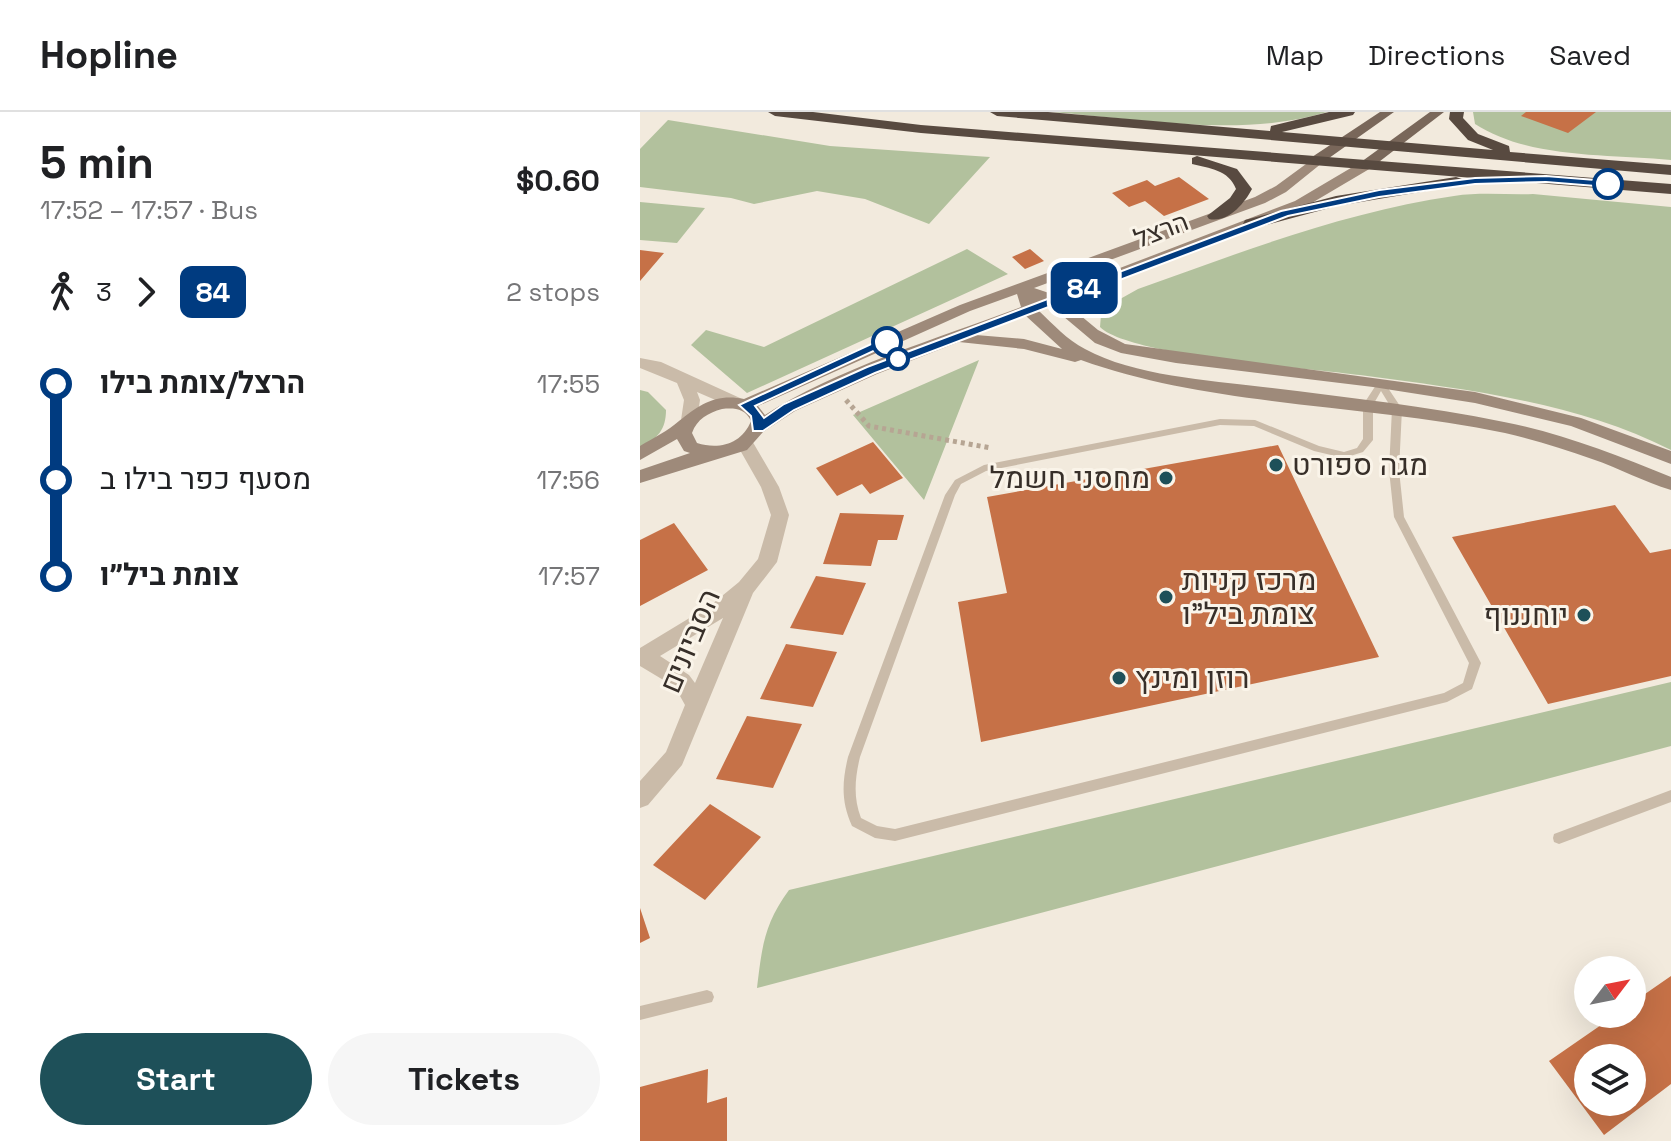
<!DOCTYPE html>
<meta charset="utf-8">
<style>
:root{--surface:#fff;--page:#f6f6f6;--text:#202124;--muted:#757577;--line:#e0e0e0;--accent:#1e5059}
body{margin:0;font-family:"Space Grotesk",Heebo,sans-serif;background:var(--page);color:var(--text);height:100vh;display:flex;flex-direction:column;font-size:30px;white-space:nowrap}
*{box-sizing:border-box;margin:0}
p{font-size:26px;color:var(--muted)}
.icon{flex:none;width:44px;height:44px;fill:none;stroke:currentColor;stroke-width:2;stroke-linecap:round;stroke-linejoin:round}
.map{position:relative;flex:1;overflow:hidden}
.side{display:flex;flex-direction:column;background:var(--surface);width:640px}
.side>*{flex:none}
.badge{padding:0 16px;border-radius:12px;font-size:28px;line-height:52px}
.needle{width:52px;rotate:58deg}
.tools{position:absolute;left:934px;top:844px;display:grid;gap:16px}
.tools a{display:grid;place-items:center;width:72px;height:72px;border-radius:50%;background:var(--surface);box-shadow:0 8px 32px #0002;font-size:40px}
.map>.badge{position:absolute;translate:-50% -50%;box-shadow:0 0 0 4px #fff}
.legs{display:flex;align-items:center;gap:12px;height:88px;padding:0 40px;font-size:26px}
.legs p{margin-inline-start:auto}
.overview{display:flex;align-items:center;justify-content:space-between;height:136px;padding:0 40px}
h1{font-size:44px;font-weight:600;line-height:60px}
.button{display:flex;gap:16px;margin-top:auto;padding:16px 40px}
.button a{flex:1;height:92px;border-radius:48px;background:var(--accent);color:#fff;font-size:32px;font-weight:600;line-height:92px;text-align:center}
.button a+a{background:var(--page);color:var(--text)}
ul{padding:0 40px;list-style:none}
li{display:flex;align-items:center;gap:28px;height:96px;font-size:30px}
li i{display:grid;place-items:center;width:12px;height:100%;margin:0 10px;background:currentColor}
li i::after{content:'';width:20px;height:20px;margin:-10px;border:6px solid;border-radius:50%;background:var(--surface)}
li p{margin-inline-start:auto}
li:first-child i{background:linear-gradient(#0000 50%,currentColor 0)}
li:last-child i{background:linear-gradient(currentColor 50%,#0000 0)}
header{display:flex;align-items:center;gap:48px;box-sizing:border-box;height:112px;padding:0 40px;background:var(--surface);border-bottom:2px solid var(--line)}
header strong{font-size:38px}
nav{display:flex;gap:44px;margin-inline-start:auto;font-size:28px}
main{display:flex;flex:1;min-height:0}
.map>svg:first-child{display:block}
.green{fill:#b2c19d}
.building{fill:#c67147;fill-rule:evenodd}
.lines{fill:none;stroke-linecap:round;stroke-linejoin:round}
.path{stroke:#b6a593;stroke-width:5;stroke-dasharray:4 4;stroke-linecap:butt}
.lane{fill:#cabba9;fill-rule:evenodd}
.street{fill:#cabba9;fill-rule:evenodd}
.secondary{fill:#9e8a7a;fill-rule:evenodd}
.primary{fill:#79675a;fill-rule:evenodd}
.highway{fill:#584a40;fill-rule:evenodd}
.line-1{fill:#003b80;stroke:#fff;stroke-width:2}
.stop-1-dot{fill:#fff;stroke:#003b80;stroke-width:4}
.poi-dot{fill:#1e5059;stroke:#faf4e9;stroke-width:3}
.labels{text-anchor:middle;stroke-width:6;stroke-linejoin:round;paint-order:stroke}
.far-street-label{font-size:26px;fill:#372f29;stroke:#faf4e9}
.poi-label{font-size:30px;fill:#372f29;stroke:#faf4e9;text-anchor:start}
.street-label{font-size:30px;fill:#372f29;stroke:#faf4e9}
</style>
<header>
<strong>Hopline</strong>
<nav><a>Map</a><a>Directions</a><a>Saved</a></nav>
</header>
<main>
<section class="side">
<div class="overview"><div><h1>5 min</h1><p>17:52 – 17:57 · Bus</p></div><b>$0.60</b></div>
<div class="legs"><svg class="icon" aria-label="walk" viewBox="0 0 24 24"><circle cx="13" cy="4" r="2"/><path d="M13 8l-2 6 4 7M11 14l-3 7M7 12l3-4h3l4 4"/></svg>3<svg class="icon" aria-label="forward" viewBox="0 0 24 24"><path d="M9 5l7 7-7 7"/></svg><b class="badge" style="background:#003b80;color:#fff">84</b><p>2 stops</p></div>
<ul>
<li><i style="color:#003b80"></i><b>הרצל/צומת בילו</b><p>17:55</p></li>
<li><i style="color:#003b80"></i><span>מסעף כפר בילו ב</span><p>17:56</p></li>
<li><i style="color:#003b80"></i><b>צומת ביל״ו</b><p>17:57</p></li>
</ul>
<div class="button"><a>Start</a><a>Tickets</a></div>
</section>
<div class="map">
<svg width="1031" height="1029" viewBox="0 0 1031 1029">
<rect width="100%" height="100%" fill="#f2eadd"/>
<path class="green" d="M412,0H687C603,26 499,7 412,0Z
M833,0H1031V48C968,42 889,47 835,12Z
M28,8L190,34L350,45L289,112L225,87L177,79L114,92L91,86L0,75V37Z
M893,82L1031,95V338C937,290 824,277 720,263C670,256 489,244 460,215L461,203L473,191L498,177C602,140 704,100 814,84C840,80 867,83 893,82Z
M0,90L65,96L37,131L0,128Z
M327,137L368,162L107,281L51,233L66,218L124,235Z
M339,248L284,388L213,303Z
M0,278L8,280L26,298C26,317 18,327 0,335Z
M1031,570V634L117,876C122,835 124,812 149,778Z"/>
<path class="building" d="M886,0H956L928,21L881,4Z
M539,65L569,87L524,104L505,89L489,95L472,81L507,68L515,74Z
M390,137L404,149L385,157L372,145Z
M0,138L24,141L0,169Z
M233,330L263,366L230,382L222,372L197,384L176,356Z
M638,333L739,545L341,630L318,490L367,481L347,385Z
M975,393L1010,441L1031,437V564L908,592L812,425Z
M200,401L264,403L257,428H238L231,454L183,452Z
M34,411L68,458L0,494V428Z
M176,464L226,471L203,523L150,516Z
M146,532L197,540L173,595L120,587Z
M107,604L162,612L133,676L76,667Z
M70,692L121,725L65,788L13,753Z
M0,796L10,826L0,831Z
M1031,864V972L964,1023L909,949L977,902H992V891ZM948,946H992V990H948Z
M68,957L67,991L87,985V1029H0V975Z"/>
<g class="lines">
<path class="path" d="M206,288L229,314L351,336"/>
<path class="lane" d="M741,269L744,270L762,297L759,358L764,405L841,551L832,577L807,590L255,729L235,726L212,714C201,690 202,670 208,645L305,383L315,368L344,353L580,307L615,308L679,334L704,340L717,336L723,327V293L738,270ZM741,279L752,297L749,358L754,405L829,551L823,571L804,581L255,717L237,714L221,706C213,685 215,666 220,645L315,383L321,372L346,359L580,313L614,314L674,339L704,346L723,340L733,328V293Z
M1031,678V690L919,732L914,730L913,726L914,722Z
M67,878L72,880L74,885L72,890L0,908V894Z"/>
<path class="street" d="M0,246L21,250L100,286L102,290L94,296L57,280L60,288L57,308L49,314L43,312L41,308L44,288L37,271L0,256Z
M105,325L111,327L139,375L149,403L137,450L113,481L42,653L8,693L0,696V669L26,640L45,593L35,575L0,554V536L71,493L99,470L118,447L131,403L121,375L96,331ZM83,506L55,571L49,563L20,544Z"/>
<path class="secondary" d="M677,44L683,48L682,51L646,80L625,91L394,176L412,182L655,89L721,50H731V56L665,95L423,189L458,218L485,232L835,280L941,306L1031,339V352L931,314L835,291L733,275L536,251L481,241L455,231L411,194L399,199C413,212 427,228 445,237C494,264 568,268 623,275C703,285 784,294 864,310C921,321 977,343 1031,365V378C1004,370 979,356 952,347C924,337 894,328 865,321C728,292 571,295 441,248L435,250L384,237L319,230L237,262L155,299L123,320L107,338L0,371V358L50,341L44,339L37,327L0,348V334C13,326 28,319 39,309C59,293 76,281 104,287L320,193L615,85L636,74ZM377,182L381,195C302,225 194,257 125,303L118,294L330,199ZM386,204L422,237L384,227L336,223ZM82,297C94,296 105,296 111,309C102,332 79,338 57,331L52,321C57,307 68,301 82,297Z"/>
<path class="primary" d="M740,0H754L682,51H672V45Z
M790,0H804L731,56H721V50Z"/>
<path class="highway" d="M128,0H173L281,13L1031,72V82L281,21L135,4Z
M350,0H408L630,19L631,14L689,0H715L713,3L642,20L853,38L828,28L809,7L810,0H824L823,6L838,22L869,34L870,40L1031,53V63L357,4Z
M557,44L597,57L612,77C604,92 588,111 569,107L567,104L590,86L596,77C589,58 569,56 552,52V46Z
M816,65L822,67V73L697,94L611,117L603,112L605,108L696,84Z"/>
</g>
<path class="line-1" d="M906,64L968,69L974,72L968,75L906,70L835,72L739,85L648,104L235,261L154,298L123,319H113L111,304L99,293L242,227L253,230L115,294L124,306L144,292L227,255L641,99L739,78L835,66Z"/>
<g class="stop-1-dot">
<circle cx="968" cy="72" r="14"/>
<circle cx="247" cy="230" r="14"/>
<circle cx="258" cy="247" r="10"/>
</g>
<g class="poi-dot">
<circle cx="636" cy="353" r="8"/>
<circle cx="526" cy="366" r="8"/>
<circle cx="526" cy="485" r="8"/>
<circle cx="944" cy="503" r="8"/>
<circle cx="479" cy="566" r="8"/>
</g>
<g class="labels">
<g class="far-street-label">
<text transform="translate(521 118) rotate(-21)" y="9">הרצל</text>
</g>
<g class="poi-label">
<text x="652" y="363">מגה ספורט</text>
<text x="510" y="376" text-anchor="end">מחסני חשמל</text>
<text x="542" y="478">מרכז קניות<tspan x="542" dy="34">צומת ביל"ו</tspan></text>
<text x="928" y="513" text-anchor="end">יוחננוף</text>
<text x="495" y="576">רוזן ומינץ</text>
</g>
<g class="street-label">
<text transform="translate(50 529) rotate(-67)" y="10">הסביונים</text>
</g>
</g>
</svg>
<div class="tools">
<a><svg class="needle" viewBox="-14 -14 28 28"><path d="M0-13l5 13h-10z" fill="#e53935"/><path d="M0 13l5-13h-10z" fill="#757577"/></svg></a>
<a><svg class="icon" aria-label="layers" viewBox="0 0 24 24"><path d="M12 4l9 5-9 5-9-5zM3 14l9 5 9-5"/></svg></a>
</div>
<b class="badge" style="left:444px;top:176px;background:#003b80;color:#fff">84</b>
</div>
</main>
